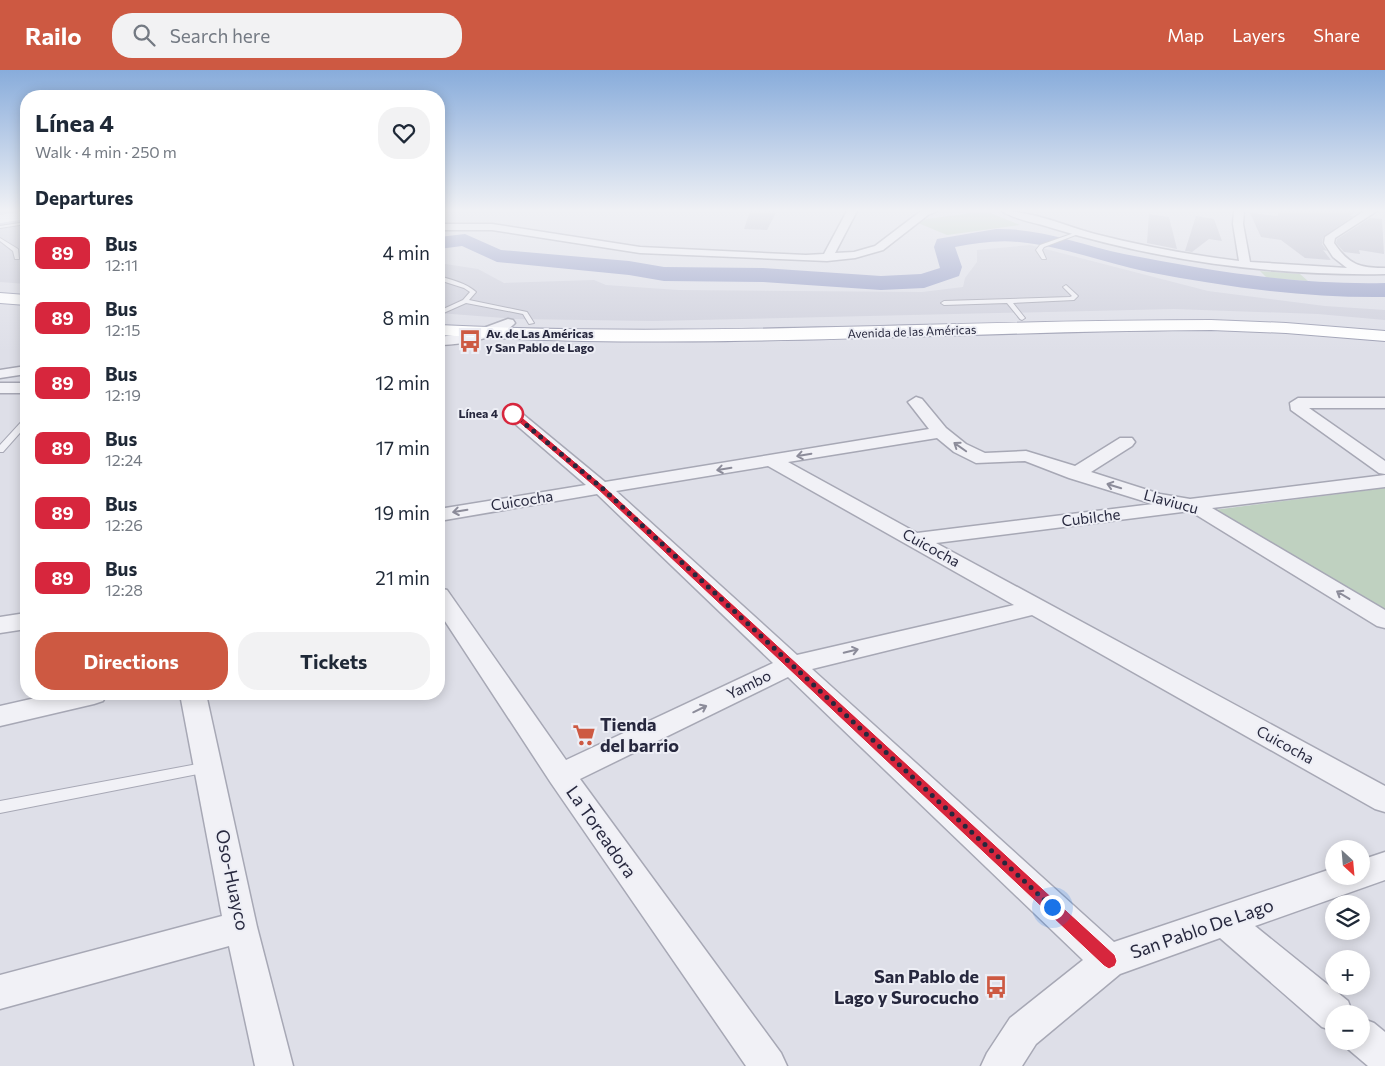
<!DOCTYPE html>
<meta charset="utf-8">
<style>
:root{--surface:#fff;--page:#f2f2f3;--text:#1f2937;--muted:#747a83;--accent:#cd5942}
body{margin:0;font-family:Commissioner,sans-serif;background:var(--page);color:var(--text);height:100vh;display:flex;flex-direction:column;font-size:19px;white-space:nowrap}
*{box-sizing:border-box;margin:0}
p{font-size:16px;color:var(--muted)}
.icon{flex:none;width:28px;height:28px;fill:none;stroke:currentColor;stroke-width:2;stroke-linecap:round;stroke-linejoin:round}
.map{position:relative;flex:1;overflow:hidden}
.details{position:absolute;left:20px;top:20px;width:425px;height:610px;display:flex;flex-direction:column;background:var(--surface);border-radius:20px;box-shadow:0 2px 12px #0003}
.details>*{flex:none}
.badge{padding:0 10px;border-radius:8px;font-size:18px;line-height:32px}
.needle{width:32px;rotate:154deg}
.controls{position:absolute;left:1325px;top:770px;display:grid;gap:10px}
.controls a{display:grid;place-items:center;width:45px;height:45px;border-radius:50%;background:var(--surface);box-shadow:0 2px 12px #0003;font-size:25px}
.you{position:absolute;width:25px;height:25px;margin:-12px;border:4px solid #fff;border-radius:50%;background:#1a73e8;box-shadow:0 0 0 8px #1a73e833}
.map>.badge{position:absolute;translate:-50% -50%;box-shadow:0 0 0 2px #fff}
h2{padding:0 15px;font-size:19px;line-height:45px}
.round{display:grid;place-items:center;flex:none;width:52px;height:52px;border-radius:20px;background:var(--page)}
.summary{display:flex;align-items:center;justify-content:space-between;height:85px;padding:0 15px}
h1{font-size:24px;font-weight:700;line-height:38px}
.primary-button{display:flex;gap:10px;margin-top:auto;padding:10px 15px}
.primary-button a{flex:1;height:58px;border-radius:20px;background:var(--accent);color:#fff;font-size:20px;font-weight:700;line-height:58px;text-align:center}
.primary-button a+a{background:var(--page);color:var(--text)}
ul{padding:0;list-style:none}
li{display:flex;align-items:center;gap:15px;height:65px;padding:0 15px}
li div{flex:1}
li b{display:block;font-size:19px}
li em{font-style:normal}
li .badge{min-width:55px;font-weight:700;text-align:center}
header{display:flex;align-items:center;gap:30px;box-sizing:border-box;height:70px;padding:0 25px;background:var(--accent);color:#fff}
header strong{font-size:24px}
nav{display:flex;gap:28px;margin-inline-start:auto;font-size:18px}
.search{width:350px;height:45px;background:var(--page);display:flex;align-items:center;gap:12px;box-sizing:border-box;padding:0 18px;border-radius:20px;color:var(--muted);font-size:19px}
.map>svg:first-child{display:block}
.built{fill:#d0d1dd}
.green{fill:#bfd1c0}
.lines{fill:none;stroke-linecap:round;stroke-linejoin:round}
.river{fill:#99a1c8;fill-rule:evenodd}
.building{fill:#bbbcca}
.lane-casing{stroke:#a7a8b5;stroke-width:2}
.street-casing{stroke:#a7a8b5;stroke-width:3}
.primary-casing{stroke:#9d9fb3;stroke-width:2}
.lane{fill:#f1f1f6;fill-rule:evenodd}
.street{fill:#f1f1f6;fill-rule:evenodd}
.secondary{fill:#fff;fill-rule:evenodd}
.primary{fill:#fff;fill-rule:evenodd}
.oneway{stroke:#8c8c9a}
.line{fill:#d7263d;stroke:#fff}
.walk{stroke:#27283e;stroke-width:5;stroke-dasharray:0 9}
.stop-dot{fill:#fff;stroke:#d7263d;stroke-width:2.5}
.labels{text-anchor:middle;stroke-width:4;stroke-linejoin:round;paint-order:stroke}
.far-street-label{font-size:12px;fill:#27283e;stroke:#edeef5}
.far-poi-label{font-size:12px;font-weight:bold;fill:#27283e;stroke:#edeef5;text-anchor:start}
.far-stop-label{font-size:12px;font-weight:bold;fill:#27283e;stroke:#edeef5;text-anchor:end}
.street-label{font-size:15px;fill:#27283e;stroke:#edeef5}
.near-poi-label{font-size:18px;font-weight:bold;fill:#27283e;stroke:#edeef5;text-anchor:start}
.near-street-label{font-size:18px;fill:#27283e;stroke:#edeef5}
</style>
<header>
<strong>Railo</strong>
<div class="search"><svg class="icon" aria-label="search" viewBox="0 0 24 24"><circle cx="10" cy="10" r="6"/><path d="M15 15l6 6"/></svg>Search here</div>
<nav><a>Map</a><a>Layers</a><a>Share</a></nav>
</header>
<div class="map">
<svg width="1385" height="996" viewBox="0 0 1385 996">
<rect width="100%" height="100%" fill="#dedfe8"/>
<path class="built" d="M26,148V214L0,212V153Z
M1030,175L1208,221L1325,236L1385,240V250L1318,244L1174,239L653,251L516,249L439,243V193L478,199L504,213L594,210L606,215L678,220L922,222L963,217L965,208L977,192V180Z"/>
<path class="green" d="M986,141L1020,155L947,165L918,153L927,149Z
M1260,201L1300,204L1308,211L1267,208Z
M1385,418V546L1214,440Z"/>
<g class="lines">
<path class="river" d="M996,159C1041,158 1081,175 1124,184C1210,201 1297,215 1385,213V227C1305,228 1226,217 1148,202C1105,193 1062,176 1019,172C997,170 976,173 955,177L962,197L959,206L924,218L881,220L763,212L664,211L629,205L497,192L462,176L439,179V167L465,164L501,180L629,191L664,197L763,198L881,206L921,204L940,198L934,177L937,169Z"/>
</g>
<path class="building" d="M750,141H777L767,160L744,159Z
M1278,141H1356L1350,146H1353L1323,167L1322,174L1327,181L1323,180L1331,190L1305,188L1281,170L1261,167L1250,143L1278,146Z
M1149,144L1169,147L1177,179L1147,173Z
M1196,146L1214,149L1222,171L1209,169L1192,182L1185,181Z
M1370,148L1382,149L1384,184L1359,180L1360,184L1344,182L1336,173L1337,169Z"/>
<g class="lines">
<defs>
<path id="lane" d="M26,152V154L0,158V156Z
M1077,162L1081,163L1044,177L1042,180L1046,189H1042L1036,180L1040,175Z
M0,168L18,179L19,189H15L13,181L0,171Z
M439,206C452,210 466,213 476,222L469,230L527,242L534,253L529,254L523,244L466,233L439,245V241L463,230L470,222L464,218L439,210Z
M1066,215L1078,226L1074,230L1013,233L1025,248L1022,250L1020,249L1007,233L944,235L941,233L944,231L1070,227L1072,226L1063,217Z
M23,350H26V356L3,382H0V375Z
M208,692L213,693L215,697L213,701L208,702L0,743V731Z"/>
<path id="street" d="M847,141H857L835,183L854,182L875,176L921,141H937L928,145L883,180L855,188L827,191L640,183L492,160H439V154H492L640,177L806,185L824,184Z
M1002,141C1034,141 1065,156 1095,164C1142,176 1190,185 1239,191L1233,154L1234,141H1244L1243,154L1250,192L1347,198L1333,187L1324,173L1325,167L1364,141H1377L1335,168L1334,173C1349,195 1360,198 1385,198V204C1273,206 1160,191 1052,158C1038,153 1015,150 1002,141Z
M508,249L513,250L515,253C502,268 458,275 439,275V267L470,263Z
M26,296V304L0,308V300Z
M0,313H26V323H0Z
M916,327L922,329L946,358L966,374L985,383L1026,381L1075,396L1120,368H1132L1135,372L1132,376L1091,402L1160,424L1190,429L1385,405V417L1212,438L1385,540V558L1377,556L1190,441L936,473L1385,716V742L1375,739L1032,545L812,599L1114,872L1334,798V806H1361V790L1385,782V810L1255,856L1348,931L1353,944H1334V961L1322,957L1220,868L1120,904L1036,974L1022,996H981L987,983L1010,948L1083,890L788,607L580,709L781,983L787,996H746L551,713L439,542V518L447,520L566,690L773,593L597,424L439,451V439L586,415L507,347L505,344L507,341H519L605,412L929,359L908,332ZM937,368L954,382L976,393L1025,391L1069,408L1153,434L917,463L788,392ZM768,396L1014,535L797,585L616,421Z
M1298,328H1385V338H1309L1385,391V404L1379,403L1291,340L1290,333Z
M26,543V559L0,563V547Z
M53,624H107L103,631L94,634L0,656V636Z
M180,624H206L257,857L293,996H255L229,876L0,939V905L222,846Z
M1361,948L1374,953L1385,962V996H1368L1348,979L1345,971H1361Z"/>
<path id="primary" d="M0,223L26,225V235L0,233Z
M1211,250L1286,253L1385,261V271L1286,263L1211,260C953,261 696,282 439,265V255C697,268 953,250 1211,250Z"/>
</defs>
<use href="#lane" class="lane-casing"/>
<use href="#street" class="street-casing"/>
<use href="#primary" class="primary-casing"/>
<use href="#lane" class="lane"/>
<use href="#street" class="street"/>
<path class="secondary" d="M26,141V149L0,153V145Z"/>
<use href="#primary" class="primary"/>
</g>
<defs><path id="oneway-shaft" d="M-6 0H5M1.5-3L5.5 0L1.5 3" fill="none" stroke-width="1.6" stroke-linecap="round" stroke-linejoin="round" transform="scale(1.25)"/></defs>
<g class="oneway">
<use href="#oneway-shaft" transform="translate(960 377) rotate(-145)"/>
<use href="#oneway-shaft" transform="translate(804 385) rotate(170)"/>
<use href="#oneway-shaft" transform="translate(724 399) rotate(171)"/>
<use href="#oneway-shaft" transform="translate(1114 416) rotate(-163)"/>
<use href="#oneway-shaft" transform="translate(460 441) rotate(171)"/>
<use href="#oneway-shaft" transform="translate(1343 525) rotate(-149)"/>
<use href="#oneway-shaft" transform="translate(851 581) rotate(-13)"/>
<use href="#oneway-shaft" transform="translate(700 639) rotate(-26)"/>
</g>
<linearGradient id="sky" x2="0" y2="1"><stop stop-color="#88acdb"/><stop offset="0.5" stop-color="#f0f1f5"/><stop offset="1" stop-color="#f0f1f5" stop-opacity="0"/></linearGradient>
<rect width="1385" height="281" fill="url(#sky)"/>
<path class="line" d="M510,342H516L605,417L1115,885L1117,891L1115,896L1109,899L1104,896L598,420L510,345Z"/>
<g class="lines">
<path class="walk" d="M513,344L602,418L1052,837"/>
</g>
<defs>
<symbol id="bus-bare" viewBox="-9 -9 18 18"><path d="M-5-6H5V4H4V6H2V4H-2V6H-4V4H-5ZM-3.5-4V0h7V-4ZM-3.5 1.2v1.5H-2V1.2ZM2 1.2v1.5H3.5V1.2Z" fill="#cd5942" stroke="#edeef5" stroke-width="2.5" paint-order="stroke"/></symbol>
<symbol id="supermarket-bare" viewBox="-9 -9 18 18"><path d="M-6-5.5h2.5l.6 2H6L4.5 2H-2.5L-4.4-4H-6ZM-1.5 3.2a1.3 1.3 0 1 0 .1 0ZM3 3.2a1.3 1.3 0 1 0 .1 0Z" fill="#cd5942" stroke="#edeef5" stroke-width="2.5" paint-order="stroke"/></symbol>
</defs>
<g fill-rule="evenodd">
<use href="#bus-bare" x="454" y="255" width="32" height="32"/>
<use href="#supermarket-bare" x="568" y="649" width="32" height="32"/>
<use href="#bus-bare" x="980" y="901" width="32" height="32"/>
</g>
<circle class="stop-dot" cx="513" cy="344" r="10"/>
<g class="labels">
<g class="far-street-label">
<text transform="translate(912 262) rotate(-2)" y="4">Avenida de las Américas</text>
</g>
<g class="far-poi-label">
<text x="486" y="268">Av. de Las Américas<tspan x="486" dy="14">y San Pablo de Lago</tspan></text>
</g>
<g class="far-stop-label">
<text x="498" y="348">Línea 4</text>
</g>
<g class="street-label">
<text transform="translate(522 431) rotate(-9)" y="5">Cuicocha</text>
<text transform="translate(1171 432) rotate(15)" y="5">Llaviucu</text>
<text transform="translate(1091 448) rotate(-7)" y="5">Cubilche</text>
<text transform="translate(931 478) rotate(29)" y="5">Cuicocha</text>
<text transform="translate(749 615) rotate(-26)" y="5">Yambo</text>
<text transform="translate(1285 675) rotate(29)" y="5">Cuicocha</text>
</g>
<g class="near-poi-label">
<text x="600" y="661">Tienda<tspan x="600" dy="21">del barrio</tspan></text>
<text x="979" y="913" text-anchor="end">San Pablo de<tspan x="979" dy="21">Lago y Surocucho</tspan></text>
</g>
<g class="near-street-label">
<text transform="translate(601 762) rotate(55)" y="6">La Toreadora</text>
<text transform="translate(232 810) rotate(78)" y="6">Oso-Huayco</text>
<text transform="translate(1202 859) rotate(-19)" y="6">San Pablo De Lago</text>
</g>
</g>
</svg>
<div class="controls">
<a><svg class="needle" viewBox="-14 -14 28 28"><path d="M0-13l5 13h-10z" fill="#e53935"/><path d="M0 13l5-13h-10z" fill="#747a83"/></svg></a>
<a><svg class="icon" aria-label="layers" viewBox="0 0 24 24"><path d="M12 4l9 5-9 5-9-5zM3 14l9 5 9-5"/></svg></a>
<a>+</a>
<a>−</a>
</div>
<div class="you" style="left:1052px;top:837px"></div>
<section class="details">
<div class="summary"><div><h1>Línea 4</h1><p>Walk · 4 min · 250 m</p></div><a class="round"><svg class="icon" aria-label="heart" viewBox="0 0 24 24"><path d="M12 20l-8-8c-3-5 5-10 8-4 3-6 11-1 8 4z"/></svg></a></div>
<h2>Departures</h2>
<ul>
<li><span class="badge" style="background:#d7263d;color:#fff">89</span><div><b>Bus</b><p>12:11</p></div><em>4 min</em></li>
<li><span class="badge" style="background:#d7263d;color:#fff">89</span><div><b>Bus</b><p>12:15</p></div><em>8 min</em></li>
<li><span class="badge" style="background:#d7263d;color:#fff">89</span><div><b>Bus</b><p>12:19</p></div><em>12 min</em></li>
<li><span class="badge" style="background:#d7263d;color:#fff">89</span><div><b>Bus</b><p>12:24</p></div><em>17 min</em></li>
<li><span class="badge" style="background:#d7263d;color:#fff">89</span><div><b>Bus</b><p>12:26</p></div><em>19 min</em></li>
<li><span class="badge" style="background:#d7263d;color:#fff">89</span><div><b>Bus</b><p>12:28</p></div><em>21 min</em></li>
</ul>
<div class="primary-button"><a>Directions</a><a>Tickets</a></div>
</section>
</div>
